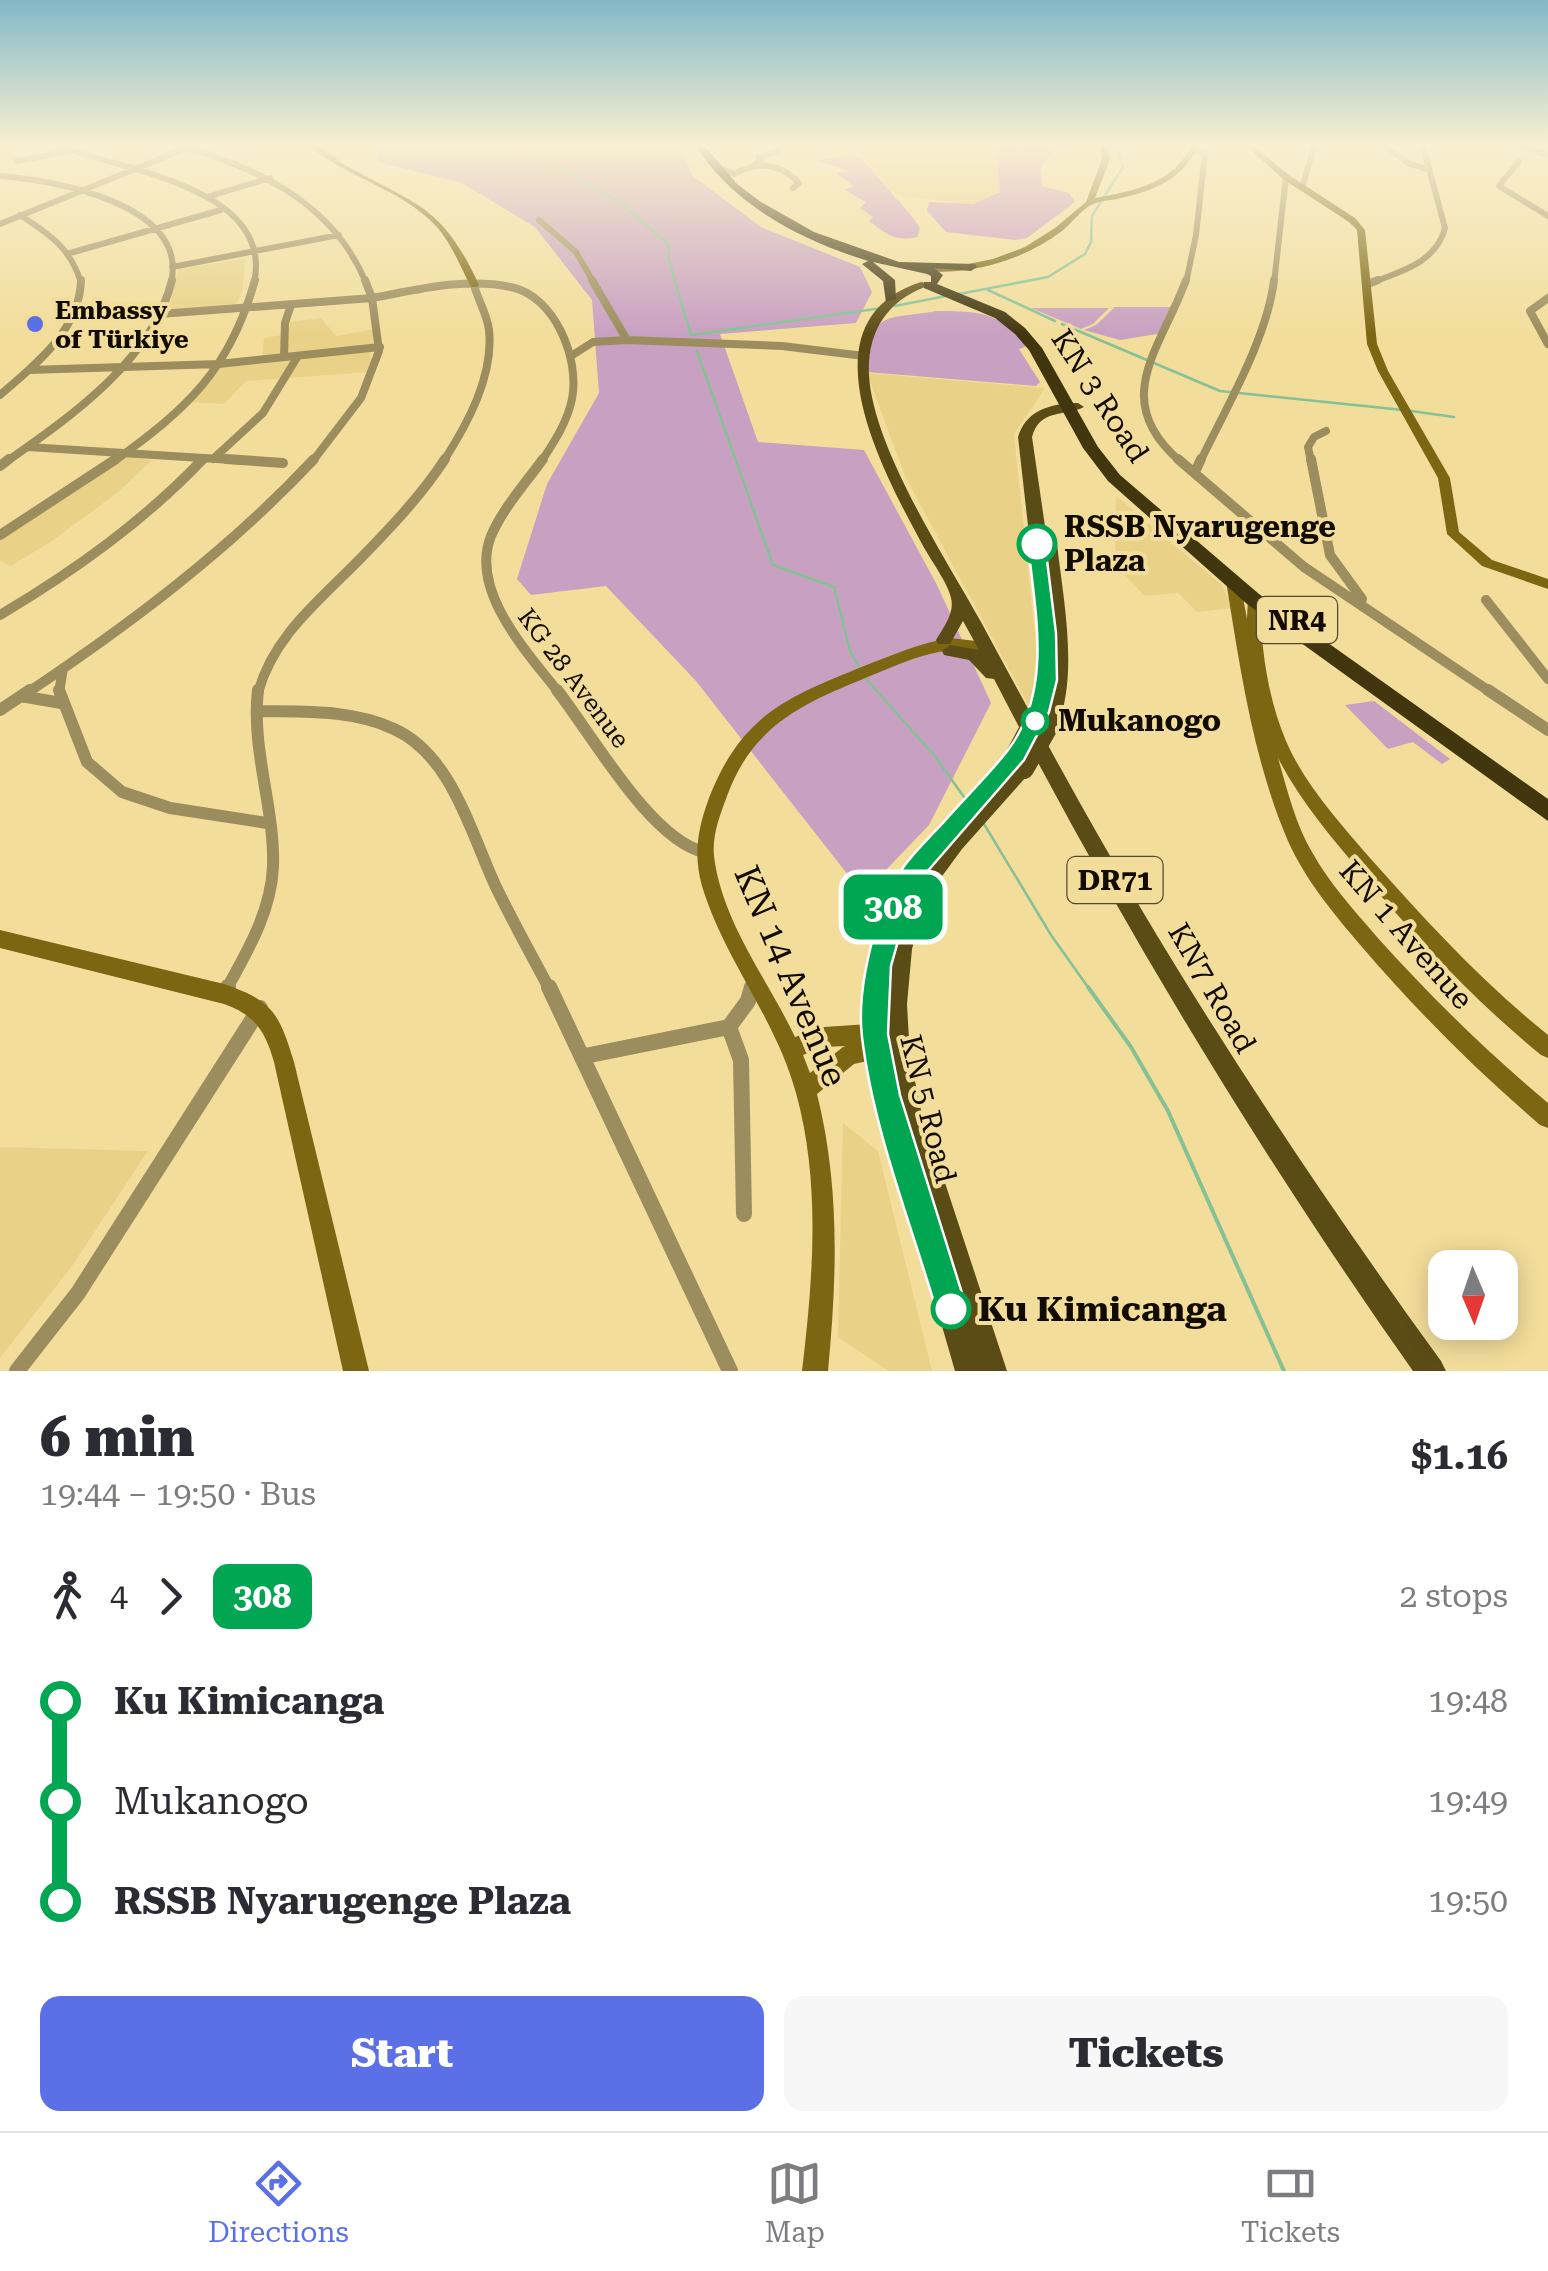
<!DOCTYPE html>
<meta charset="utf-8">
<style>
:root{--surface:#fff;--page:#f7f7f7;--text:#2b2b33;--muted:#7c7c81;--line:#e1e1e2;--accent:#5b6fe6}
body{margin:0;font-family:"Roboto Serif",serif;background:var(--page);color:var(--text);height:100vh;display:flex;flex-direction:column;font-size:38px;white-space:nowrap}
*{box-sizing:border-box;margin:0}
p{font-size:32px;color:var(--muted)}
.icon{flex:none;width:55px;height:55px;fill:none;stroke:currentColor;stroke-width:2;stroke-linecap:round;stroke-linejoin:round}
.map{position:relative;height:1371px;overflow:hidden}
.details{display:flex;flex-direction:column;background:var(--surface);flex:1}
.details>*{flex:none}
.badge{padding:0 20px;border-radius:15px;font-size:35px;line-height:65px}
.needle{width:65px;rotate:178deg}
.buttons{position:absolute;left:1428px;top:1250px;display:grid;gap:20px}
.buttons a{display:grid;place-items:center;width:90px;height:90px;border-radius:20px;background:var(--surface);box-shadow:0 5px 25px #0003;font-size:50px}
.map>.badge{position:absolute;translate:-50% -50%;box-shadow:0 0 0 5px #fff}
.legs{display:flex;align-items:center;gap:15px;height:110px;padding:0 40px;font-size:32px}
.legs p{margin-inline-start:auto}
.summary{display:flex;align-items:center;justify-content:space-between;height:170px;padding:0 40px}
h1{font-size:55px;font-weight:800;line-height:75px}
.cta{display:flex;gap:20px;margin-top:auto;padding:20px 40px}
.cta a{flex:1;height:115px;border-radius:20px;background:var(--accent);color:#fff;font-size:40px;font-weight:800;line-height:115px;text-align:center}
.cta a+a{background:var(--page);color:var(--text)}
ul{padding:0 40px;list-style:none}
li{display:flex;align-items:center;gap:35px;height:100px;font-size:38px}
li i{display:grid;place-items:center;width:15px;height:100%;margin:0 12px;background:currentColor}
li i::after{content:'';width:25px;height:25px;margin:-12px;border:8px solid;border-radius:50%;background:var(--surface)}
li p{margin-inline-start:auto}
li:first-child i{background:linear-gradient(#0000 50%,currentColor 0)}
li:last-child i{background:linear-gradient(currentColor 50%,#0000 0)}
.menu{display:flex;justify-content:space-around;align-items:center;height:140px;border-top:2px solid var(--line);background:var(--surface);font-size:28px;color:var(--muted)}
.menu a{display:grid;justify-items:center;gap:5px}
.menu .current{color:var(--accent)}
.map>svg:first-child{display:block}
.built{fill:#e9d288}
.green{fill:#c8a0c1}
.forest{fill:#cb96c1}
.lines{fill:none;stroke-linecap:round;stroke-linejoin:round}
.stream-far1{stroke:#86c196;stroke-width:2.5}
.stream{stroke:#86c196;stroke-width:4}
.street-far4{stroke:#9c8d5f;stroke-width:6}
.street-far3{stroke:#9c8d5f;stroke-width:8}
.street-far2{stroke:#9c8d5f;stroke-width:10}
.street-far1{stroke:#9c8d5f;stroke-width:12}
.street{stroke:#9c8d5f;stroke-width:16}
.secondary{fill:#7c6612;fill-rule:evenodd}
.primary{fill:#5b4c15;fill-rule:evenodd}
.highway{fill:#41360e;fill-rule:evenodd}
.primary-bridge{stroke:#5b4c15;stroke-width:20}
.line-1{fill:#00a651;stroke:#fff;stroke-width:2.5}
.poi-dot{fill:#5b6fe6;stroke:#f2dd9b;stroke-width:4}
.stop-1-dot{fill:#fff;stroke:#00a651;stroke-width:5}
.labels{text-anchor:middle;stroke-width:8;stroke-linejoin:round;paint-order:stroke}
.far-poi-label{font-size:25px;font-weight:bold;fill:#120b00;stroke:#f2dd9b;text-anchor:start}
.far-street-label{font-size:25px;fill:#120b00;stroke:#f2dd9b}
.shield{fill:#f2dd9b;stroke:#554a2e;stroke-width:2.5}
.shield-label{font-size:28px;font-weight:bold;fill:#120b00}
.street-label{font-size:30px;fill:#120b00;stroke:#f2dd9b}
.stop-label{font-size:30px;font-weight:bold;fill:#120b00;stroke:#f2dd9b;text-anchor:start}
.near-street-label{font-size:35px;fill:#120b00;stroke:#f2dd9b}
.near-stop-label{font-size:35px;font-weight:bold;fill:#120b00;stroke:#f2dd9b;text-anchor:start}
</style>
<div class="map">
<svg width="1548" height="1371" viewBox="0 0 1548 1371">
<rect width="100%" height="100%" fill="#f2dd9b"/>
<path class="built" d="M848,143H995L1000,192L972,204L905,197L889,190Z
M245,259L243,288L236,305L169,311L178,269Z
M321,318L336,336L374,329L369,372L246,381L224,404L188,402L222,366L262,362L264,338L288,334L290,322Z
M867,373L1045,388L1014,434L1037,654L1031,710L905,476Z
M121,456L152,460L117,493L52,541L11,566L0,561V538Z
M1116,496L1222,585L1232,608L1197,612L1178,593L1145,596L1120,570L1115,546Z
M843,1123L878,1151L932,1371H889L838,1337Z
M0,1147L148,1151L72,1266L0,1358Z"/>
<path class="green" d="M375,143H677L693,176L761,227L860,267L872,292L856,323L720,334L758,442L864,450L937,585L991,703L929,825L863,894L696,681L606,586L531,595L517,579L547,484L599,393L592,300L535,227L462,183L378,162Z
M1115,307H1174L1163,333L1120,340L1084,330L1096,325Z
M1109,308L1093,324L1081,329L1031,308Z
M936,311C976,311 1000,311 1027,346L1019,349L1040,382L1036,386L867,372C876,310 876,321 936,311Z
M1374,701L1450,759L1442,764L1413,742L1388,749L1345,705Z"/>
<path class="forest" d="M995,143H1062L1041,166L1042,186L1069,193L1075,202L1027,238L1015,240L946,232L927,211L929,202L973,204L1000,192Z
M852,154L862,159L914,219L920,228L917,237C894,242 887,234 869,221L873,217L860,208L866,202L845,190L854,186L835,173L851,171L816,161Z"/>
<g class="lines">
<path class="stream-far1" d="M517,143L622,204L669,245L668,257L691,335L882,308
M986,289L1055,321
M959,294L1048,277L1085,254L1091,242L1092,216L1123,167L1115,143
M895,306L946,296
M1062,324L1220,391L1403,410
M697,351L773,565L834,587L850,651L859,667
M1411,411L1454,417
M866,679L934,755L964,797
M984,824L1051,935L1090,990"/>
<path class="stream" d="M1088,987L1131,1047L1168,1111L1284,1371"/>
<path class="street-far4" d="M51,143C111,169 276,184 254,283
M172,143C252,165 333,201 366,283
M1380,143L1410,164L1430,170
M1513,143L1548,155
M17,161L69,151
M1519,161L1499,186L1548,216
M755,164L761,160L759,157L778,152L777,146L784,143
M715,166L734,174C758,161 780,163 799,183L793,188
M0,176C54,180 190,204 171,283
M1302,188L1315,143
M207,197L270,178
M20,215C49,234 71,248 81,283
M539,220L576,252L594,283
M0,224L189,147
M70,253L221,210
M172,267L339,235
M1186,283L1196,235L1205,153L1194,150
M1274,283L1286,177
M1371,283C1401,271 1436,263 1445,228L1422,143"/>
<path class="street-far3" d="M365,280L372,298C416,290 466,277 511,287C555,296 580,359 572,399C567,423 554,442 541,462
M592,280L627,340L782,346L864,356
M1368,284L1378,280
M1548,298L1530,311L1548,344
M160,314L372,298L379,351L361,398L312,462
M571,356L593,342L627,340
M284,357L285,323L291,305
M29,370L219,364L380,347
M0,395C35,365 80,330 81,280
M28,447L266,462
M213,459L263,413L298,356
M6,462C70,417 153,360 172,280
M113,462C187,409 230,370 255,280
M200,462L203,459
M443,462C467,425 494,376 489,330C487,314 478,300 474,285
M1181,462C1108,400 1161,349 1186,280
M1200,462C1226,408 1267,339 1274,280
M1311,462L1308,447L1314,437L1326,431"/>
<path class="street-far2" d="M226,459L283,463
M543,459C525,484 503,508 491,536C469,591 528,653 559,693
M1178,459L1304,567L1492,693
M1311,459L1330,555L1362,599
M0,466L9,459
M1195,472L1201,459
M0,535L116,459
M1486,600L1548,679
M0,615C74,571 143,522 203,459
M27,693C130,624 229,550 314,459
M59,693L63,668
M258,693C273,636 320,600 360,559C390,528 421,496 445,459"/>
<path class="street-far1" d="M59,690L87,762L122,792L170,808L267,823
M557,690C592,735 651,840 704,852
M1488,690L1548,730
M21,696L61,703
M0,710L30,690
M257,711C302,712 352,709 394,729C452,755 471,834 496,887C513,922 532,956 550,990
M226,990C247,952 271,912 273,867C275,808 251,750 258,690
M752,990L755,979"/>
<path class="street" d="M549,987L730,1371
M224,994L228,987
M729,1027L741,1060L744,1214
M585,1056L729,1027L748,1001L752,987
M17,1371L78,1293L260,1008"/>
<path class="secondary" d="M306,143C321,143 333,158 347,166C418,206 442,205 479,285L477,287H471C460,266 452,244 436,226C401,188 343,177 306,143Z
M1100,143H1107L1110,159L1095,198C1133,191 1177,183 1192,143H1199C1187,177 1154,191 1121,198C1111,201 1100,200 1091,205C1080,211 1072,223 1062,231C1024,260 972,275 924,271V267L927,266L963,265L993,259L1025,247L1055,228L1086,202L1102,159Z
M1243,143H1250L1289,175L1355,218L1365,230L1377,344L1388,371L1450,478L1459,532L1492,560L1548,579V589L1482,566L1447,534L1438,478L1378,371L1367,344L1357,230L1349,222L1283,179Z
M1233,576L1240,581L1247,619L1248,596L1253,594L1260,599C1261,647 1267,696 1286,741C1305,785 1339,822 1370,858C1426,921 1482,982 1548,1035V1058L1541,1055C1475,1001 1418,940 1363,875C1332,838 1300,801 1278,758C1287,789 1295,823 1312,852C1329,883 1354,910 1377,937C1430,996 1487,1052 1548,1103V1128L1540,1125C1476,1070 1417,1011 1362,947C1334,914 1306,881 1288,841C1253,760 1240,667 1226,581Z
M950,638L985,642L992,647L985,652C944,644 912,659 875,674C807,702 754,722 727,796C720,815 712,835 714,856C722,922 767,978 795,1037L824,1027L884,1023L891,1026L894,1033L889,1041L893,1049L890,1056L854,1064L817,1094C840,1186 837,1277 828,1371H802C813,1279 821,1183 796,1093C776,1019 724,959 702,886C693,854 698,828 709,798C742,714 786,698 864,666C893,655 919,643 950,638ZM846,1046L843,1047L810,1073L803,1055L824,1047Z
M0,930L224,984C273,1001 279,1013 294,1062L369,1371H343L274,1062C265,1031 255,1015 224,1004L0,948Z"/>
<path class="primary" d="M921,282L925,283V287C886,302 867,333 869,375C873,448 945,557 981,622C1033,718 1084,813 1140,907C1233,1063 1334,1214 1441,1361L1446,1371H1413C1257,1150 1118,919 994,679L986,678L969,660L944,655L942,651L950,645L979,650L963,621L950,644H938L936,640C943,628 955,613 951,598C948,583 930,559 922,544C884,473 799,321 921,282Z
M1069,403H1078L1084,407C1064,417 1040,408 1032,437L1047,540H1054L1057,544C1063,598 1079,675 1057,727H1045L1043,717L1033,716L1030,711L1036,683L1038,614L1018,437C1026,412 1045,406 1069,403Z
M1016,746L1023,749L1025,754L1020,763H1031L1033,769L962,849L926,898L912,949L907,1004L910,1057L921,1110L1007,1371H955L875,1095L863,1033L864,1001L877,929L898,874L1009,749Z"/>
<path class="highway" d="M694,143H702L737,184L761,202L814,232L899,262L975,264L977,267L971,271L934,268L943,275L937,284L1005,312L1025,328L1042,348L1098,447L1120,475L1259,594L1548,799V821L1247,604L1108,481L1083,448L1029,350L1015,334L995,318L924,288V282H931V276L927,274L873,262L895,280L896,299L886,302L883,281L862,264L868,261C800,240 731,204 694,143Z"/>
<path class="primary-bridge" d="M1016,754L1039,711
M1024,769L1051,722"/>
</g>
<linearGradient id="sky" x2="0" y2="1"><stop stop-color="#81b9c7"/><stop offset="0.43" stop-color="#f9f0d2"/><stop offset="1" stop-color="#f9f0d2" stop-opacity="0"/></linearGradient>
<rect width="1548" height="335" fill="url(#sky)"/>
<path class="line-1" d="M1037,538L1045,544L1056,633L1057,680L1049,712L1024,760L913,888L891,966L888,1034L900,1095L967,1309L962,1320L951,1325L940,1320L936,1309C910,1221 873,1129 862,1037C857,996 869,949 881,910C892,874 917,850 942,824C963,799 988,776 1008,750C1053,690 1035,613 1028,544Z"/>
<circle class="poi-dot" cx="35" cy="324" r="10"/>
<g class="stop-1-dot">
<circle cx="1037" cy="544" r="18"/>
<circle cx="1035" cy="721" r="12"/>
<circle cx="951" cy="1309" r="18"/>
</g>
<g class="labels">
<g class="far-poi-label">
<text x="55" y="319">Embassy<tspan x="55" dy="29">of Türkiye</tspan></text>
</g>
<g class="far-street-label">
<text transform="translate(574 678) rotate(53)" y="9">KG 28 Avenue</text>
</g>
<g class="shield">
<rect x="1257" y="597" width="80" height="46" rx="8"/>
<rect x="1067.5" y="857" width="95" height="46" rx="8"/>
</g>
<g class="shield-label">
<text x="1297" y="630">NR4</text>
<text x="1115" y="890">DR71</text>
</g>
<g class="street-label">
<text transform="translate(1100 396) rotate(57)" y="10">KN 3 Road</text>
<text transform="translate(1406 935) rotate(49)" y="10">KN 1 Avenue</text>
<text transform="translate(1212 988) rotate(60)" y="10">KN7 Road</text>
<text transform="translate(928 1109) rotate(76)" y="10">KN 5 Road</text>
</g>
<g class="stop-label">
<text x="1064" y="537">RSSB Nyarugenge<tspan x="1064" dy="34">Plaza</tspan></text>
<text x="1058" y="731">Mukanogo</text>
</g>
<g class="near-street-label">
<text transform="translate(791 976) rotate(67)" y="12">KN 14 Avenue</text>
</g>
<g class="near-stop-label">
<text x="978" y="1321">Ku Kimicanga</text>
</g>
</g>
</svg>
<div class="buttons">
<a><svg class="needle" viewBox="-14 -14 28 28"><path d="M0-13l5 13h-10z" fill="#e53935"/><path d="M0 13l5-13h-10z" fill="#7c7c81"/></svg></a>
</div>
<b class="badge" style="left:893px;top:907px;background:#00a651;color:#fff">308</b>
</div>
<section class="details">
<div class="summary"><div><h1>6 min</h1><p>19:44 – 19:50 · Bus</p></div><b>$1.16</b></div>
<div class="legs"><svg class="icon" aria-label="walk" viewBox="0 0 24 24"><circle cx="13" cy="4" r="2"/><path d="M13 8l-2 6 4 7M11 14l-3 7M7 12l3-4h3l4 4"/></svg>4<svg class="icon" aria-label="forward" viewBox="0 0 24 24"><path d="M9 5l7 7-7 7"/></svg><b class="badge" style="background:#00a651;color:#fff">308</b><p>2 stops</p></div>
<ul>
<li><i style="color:#00a651"></i><b>Ku Kimicanga</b><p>19:48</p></li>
<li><i style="color:#00a651"></i><span>Mukanogo</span><p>19:49</p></li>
<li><i style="color:#00a651"></i><b>RSSB Nyarugenge Plaza</b><p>19:50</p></li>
</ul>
<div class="cta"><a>Start</a><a>Tickets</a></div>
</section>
<nav class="menu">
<a class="current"><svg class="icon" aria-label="directions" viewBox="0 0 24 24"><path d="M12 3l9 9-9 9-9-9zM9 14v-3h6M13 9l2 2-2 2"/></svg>Directions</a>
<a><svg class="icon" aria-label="map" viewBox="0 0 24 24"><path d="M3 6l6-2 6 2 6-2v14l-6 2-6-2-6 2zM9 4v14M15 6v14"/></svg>Map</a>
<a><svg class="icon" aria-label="tickets" viewBox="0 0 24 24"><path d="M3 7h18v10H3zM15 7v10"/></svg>Tickets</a>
</nav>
